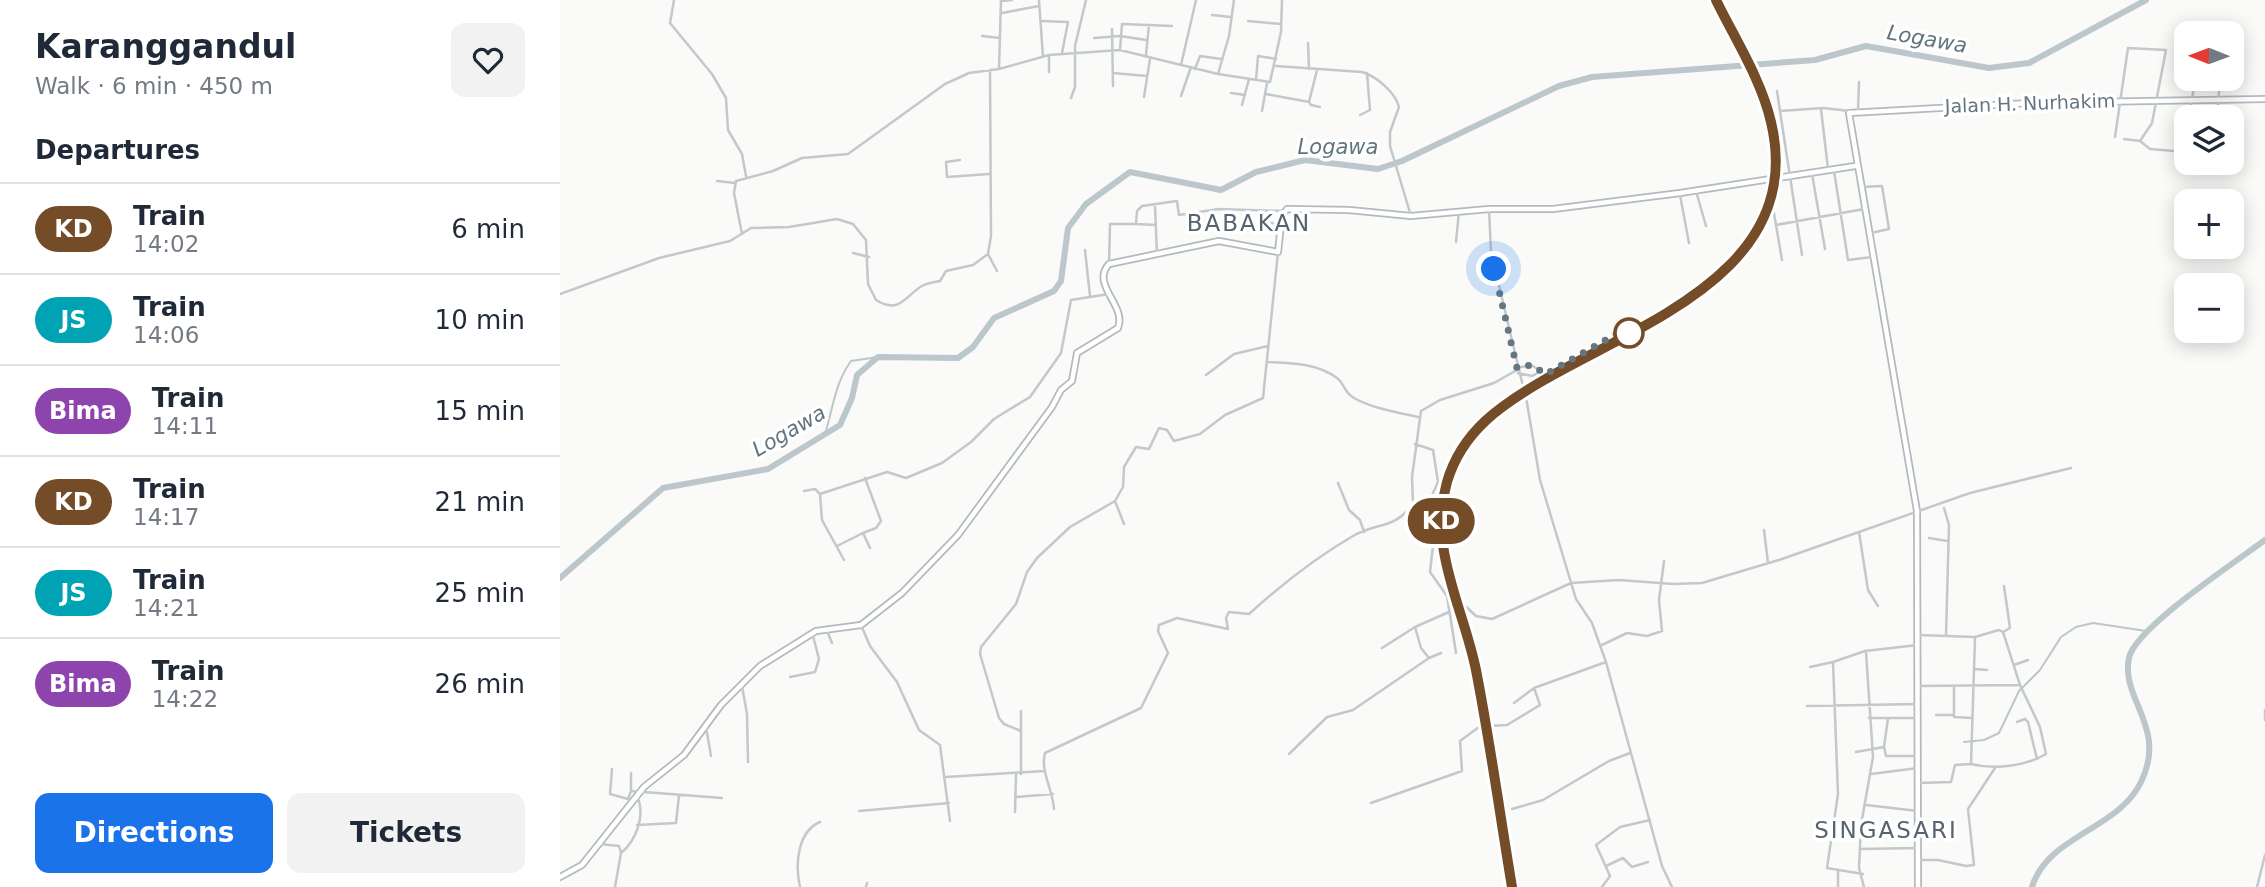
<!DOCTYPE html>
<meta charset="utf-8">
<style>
:root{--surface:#fff;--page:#f2f2f3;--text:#1f2937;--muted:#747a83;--line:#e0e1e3;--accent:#1a73e8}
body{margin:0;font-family:"DejaVu Sans",sans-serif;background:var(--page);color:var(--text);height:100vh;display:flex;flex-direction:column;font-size:26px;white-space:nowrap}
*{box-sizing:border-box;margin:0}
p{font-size:23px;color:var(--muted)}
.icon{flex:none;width:38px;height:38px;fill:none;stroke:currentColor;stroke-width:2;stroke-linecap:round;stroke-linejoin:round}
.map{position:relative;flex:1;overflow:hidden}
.drawer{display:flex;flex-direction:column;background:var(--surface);width:560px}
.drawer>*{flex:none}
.badge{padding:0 14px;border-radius:23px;font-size:24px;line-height:46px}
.needle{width:46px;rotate:271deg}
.tools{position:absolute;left:1614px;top:21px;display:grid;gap:14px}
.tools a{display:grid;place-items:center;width:70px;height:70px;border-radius:14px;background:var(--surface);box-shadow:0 4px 18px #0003;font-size:35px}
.you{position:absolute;width:35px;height:35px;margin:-18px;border:5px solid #fff;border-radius:50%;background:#1a73e8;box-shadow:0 0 0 10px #1a73e833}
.map>.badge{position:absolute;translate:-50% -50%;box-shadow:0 0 0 4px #fff}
h2{padding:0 35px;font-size:26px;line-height:63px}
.round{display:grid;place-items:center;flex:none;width:74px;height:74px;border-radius:14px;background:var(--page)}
.head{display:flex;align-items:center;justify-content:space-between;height:119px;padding:0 35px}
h1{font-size:33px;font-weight:600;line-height:52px}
.cta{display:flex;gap:14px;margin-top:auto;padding:14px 35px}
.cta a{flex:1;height:80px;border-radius:14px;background:var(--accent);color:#fff;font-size:28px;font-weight:600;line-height:80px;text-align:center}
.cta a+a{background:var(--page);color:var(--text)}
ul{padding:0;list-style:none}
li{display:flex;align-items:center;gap:21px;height:91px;padding:0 35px;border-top:2px solid var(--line)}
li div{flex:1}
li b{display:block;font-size:26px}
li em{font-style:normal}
li .badge{min-width:77px;font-weight:700;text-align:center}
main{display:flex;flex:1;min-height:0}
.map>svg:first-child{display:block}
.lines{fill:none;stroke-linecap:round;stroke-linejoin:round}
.stream{stroke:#bbc7cb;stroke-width:2}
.river{stroke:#bbc7cb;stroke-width:6}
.secondary-casing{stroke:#b3babf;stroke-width:8}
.street{stroke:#c3c8cc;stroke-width:2.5}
.secondary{stroke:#fff;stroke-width:4.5}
.rail-casing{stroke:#a2aab0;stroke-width:4.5}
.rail{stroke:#fff;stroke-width:2;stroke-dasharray:5;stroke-linecap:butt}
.line-casing{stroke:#fff;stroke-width:16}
.line{stroke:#744c28;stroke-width:10}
.walk{stroke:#657683;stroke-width:7;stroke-dasharray:0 12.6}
.stop-dot{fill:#fff;stroke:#744c28;stroke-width:3.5}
.labels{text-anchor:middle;stroke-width:7;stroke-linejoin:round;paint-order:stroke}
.street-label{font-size:19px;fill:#657683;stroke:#fff}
.water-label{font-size:21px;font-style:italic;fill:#60757c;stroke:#fff}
.quarter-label{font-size:23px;letter-spacing:2px;fill:#57646e;stroke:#fff}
</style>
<main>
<section class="drawer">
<div class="head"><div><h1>Karanggandul</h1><p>Walk · 6 min · 450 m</p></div><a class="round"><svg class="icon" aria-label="heart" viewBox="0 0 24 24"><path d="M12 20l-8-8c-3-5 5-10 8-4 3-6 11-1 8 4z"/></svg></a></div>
<h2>Departures</h2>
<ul>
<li><span class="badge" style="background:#744c28;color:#fff">KD</span><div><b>Train</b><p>14:02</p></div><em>6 min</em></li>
<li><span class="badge" style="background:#00a3b4;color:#fff">JS</span><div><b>Train</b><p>14:06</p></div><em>10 min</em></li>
<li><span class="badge" style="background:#8e44ad;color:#fff">Bima</span><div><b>Train</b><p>14:11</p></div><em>15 min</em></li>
<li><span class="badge" style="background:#744c28;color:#fff">KD</span><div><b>Train</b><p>14:17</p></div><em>21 min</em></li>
<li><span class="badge" style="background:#00a3b4;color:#fff">JS</span><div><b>Train</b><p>14:21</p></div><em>25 min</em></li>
<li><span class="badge" style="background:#8e44ad;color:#fff">Bima</span><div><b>Train</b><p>14:22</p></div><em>26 min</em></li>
</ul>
<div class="cta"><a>Directions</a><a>Tickets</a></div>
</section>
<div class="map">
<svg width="1705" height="887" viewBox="0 0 1705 887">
<rect width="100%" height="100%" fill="#fafaf8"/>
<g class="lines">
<path class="stream" d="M265,434C273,408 275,383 291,361L318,357
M1404,742L1424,740L1439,733L1459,691L1480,670L1501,637L1516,627L1533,623L1586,631"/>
<path class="river" d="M0,578L103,488L208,469L280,425L292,398L297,375L318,357L398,358L413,347L434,318L494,291L501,281L508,228L526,204L570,172L661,190L696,172L745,160L818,169L842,161L999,86L1032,77L1255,60L1306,46L1429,68L1469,63L1586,0
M1472,887C1488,835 1558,830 1581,782C1608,727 1560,699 1569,658C1575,628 1677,561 1705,540"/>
<defs>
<path id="secondary" d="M0,877L22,865L84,787L124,755L161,705L200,666L256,631L301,625L342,593L398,535L492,407L501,390L512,381L517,353L558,328C567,305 530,285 549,264L659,241L718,252L722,216L727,209L789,210L851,216L929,209H993L1120,193L1295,166
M1358,887L1357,511L1289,113L1470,103L1705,99"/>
</defs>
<use href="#secondary" class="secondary-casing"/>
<path class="street" d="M114,0L110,23L152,74L166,98L168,130L182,154L186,176
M479,0L483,57
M441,1L452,0
M442,13L479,6
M652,15L671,17
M482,21L508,22L502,53
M688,21L721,24
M552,29L553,86
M422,36L440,38
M534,38L560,36L586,40
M748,43L749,69
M560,50L562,24L612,26
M489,55V72
M586,55L589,25
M621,65L636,0
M716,66L802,72C816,76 835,92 839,107L830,132V146L851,216
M439,69L441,0
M635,69L640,56L661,59
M553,73L587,76
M658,74L669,36L674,0
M696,80L698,56L716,59
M1217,91L1220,111
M671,93L685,95
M706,94L749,102L757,70
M621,96L631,67
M584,97L590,59
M511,98L515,87V46L526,0
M749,102L751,105L760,107
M682,105L689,79
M1261,109L1268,169
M1298,110L1299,82
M702,111L707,83
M800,115L810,110L807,73
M1628,117L1636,79
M1657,117L1660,79
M1555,137L1568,48L1606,50L1592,123L1580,141L1564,139
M1580,141L1590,149L1626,152
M1623,151L1626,132
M400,160L386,162L387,177L429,174
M1274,171L1288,260L1312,257
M1252,174L1265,249
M157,181L175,183
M1301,187L1322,186L1329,229L1311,233
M1136,191L1146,226
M1120,195L1129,243
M595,206L597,255
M929,209L931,252L967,403L980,480L1016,599L1032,623L1046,662L1102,866L1112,887
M707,223L721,224
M576,224L596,225
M1216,225L1213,208L1218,192
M182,234L174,193L176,181L213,171L242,158L288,154L385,84L409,73L439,69L489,55L560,50L658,74L710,82L721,32L722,0
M896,242L899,211
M525,250L530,296
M293,253L309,257
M428,254L437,271
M1242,255L1220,111L1263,108L1290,111
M1222,260L1216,225L1304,209
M549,264L550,224H576L577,211L582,206L617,201L619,215L659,209L724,211
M0,294L99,258L170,241L191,228L229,227L277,219L293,224L306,240L308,284L316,300C340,315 346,295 362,286C367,283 374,282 380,281L386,271L413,265L428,254L431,236L430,70
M708,362C731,363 757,363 777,378C785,384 784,393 794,398C814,409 836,412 858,417
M957,368L971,365L986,374L1072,326
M958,373L972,376L981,372
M646,375L674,354L708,346
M855,444L873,450L878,482L868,504
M778,483L789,510L800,520L804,532
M244,491L255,489L260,494L327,472L346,478L382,463L411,442L434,419L470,397L501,353L511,300L549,294
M260,494L262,520L284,560
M555,501L564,524
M853,504L852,477L861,411L880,400L934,383L957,370
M1384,508L1389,525L1386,636
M1204,530L1208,563
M1299,532L1308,590L1318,606
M303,533L316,528L321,521L305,478
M1369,538L1387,541
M277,546L303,533L310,548
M902,603L916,616L932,619L1011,583L1059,580L1113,584L1142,583L1222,559L1410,493L1511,468
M301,625L310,646L337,682L359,730L380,745L390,821
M267,631L272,643
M1443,632L1450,628L1444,586
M1358,635L1415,637L1439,630L1443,632L1460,685L1480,727L1486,754C1466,766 1434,770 1411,764
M1042,645L1067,633L1087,636L1102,631L1099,600L1104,561
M822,648L855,627L889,612
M869,658L881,653
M1454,665L1468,660
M1250,667L1273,662
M1414,669L1427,670
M230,677L255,672L259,659L252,632
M182,686L187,714L188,762
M1358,686L1460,685
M1394,686V717L1412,718
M954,703L974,688L1046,662
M1247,706L1358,704
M1705,710V720
M1376,715H1394
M1309,718H1358
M1457,722L1465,719L1468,722L1477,759
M928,726L947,725L980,705L974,688
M146,727L151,756
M461,731L444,724L439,718L420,654L421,647L456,604L467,572L477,558L510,527L555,501L563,487L564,467L576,447L589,449L599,428L607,430L614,441L640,434L665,415L703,398L718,252
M1324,747L1326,756H1356
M1296,752L1324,747L1328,718
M729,754L767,717L793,710L869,658L861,648L855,627
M52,769L50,794L68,799L71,791L162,798
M461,774V711
M1311,774L1358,768
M386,777L484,771
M1358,783L1391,782L1395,765L1411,764L1415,638
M71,790V773
M455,797L493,794
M811,803L902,771L900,741L919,727
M1306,805L1358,811
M494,809C493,790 480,771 485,753L581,708L608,653L598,631L599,625L617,618L668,629L666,618L669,612L689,614C721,585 755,558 793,536C817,522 834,530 853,504H868L866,522L873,546L870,572L887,596L896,653
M952,809L983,800L1049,761L1070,753
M299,811L389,803
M455,812L456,775
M77,825L116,823L119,795
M40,844L59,846L61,853C76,841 86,815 77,796
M1300,849L1358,848
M1359,860H1378L1406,866L1414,865L1408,809L1435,768
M1046,866L1063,858L1072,867L1088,862
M1303,874L1267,868L1278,794L1273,662L1305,651L1358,645
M55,887L61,853
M240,887C235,865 237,832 260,822
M306,887L307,883
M1042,887L1050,876L1036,845L1060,827L1090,820
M1278,887V871
M1304,887L1299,868L1301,825L1313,757L1306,652
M1697,887L1705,855"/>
<use href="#secondary" class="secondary"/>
<defs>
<path id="rail" d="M947,887L912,667L880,547C875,505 886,461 913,428C932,404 961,390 986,376C1077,324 1230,271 1212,141C1206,91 1175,44 1153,0"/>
</defs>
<use href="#rail" class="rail-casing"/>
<use href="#rail" class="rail"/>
</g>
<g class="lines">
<defs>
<path id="line" d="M952,887C940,815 930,742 916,670C903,606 868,549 887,482C902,431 941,405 984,380C1084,322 1246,269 1211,122C1201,79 1175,39 1156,0"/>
</defs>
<use href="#line" class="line-casing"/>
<use href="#line" class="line"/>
<path class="walk" d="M934,269L957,368L971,365L986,374L1063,330L1069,333"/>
</g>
<circle class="stop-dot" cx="1069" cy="333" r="14"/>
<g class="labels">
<g class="street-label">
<text transform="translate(1470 103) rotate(-2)" y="7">Jalan H. Nurhakim</text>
</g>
<g class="water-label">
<text transform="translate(1367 39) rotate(10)" y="7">Logawa</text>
<text x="778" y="154">Logawa</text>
<text transform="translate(229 431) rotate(-30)" y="7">Logawa</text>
</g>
<g class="quarter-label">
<text x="689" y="231">BABAKAN</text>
<text x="1326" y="838">SINGASARI</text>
</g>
</g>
</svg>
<div class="tools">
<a><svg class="needle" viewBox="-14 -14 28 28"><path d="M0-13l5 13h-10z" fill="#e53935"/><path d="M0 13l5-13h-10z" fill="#747a83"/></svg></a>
<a><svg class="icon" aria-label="layers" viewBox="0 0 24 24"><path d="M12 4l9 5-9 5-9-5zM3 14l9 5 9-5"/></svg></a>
<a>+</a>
<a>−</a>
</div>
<div class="you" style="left:934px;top:269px"></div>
<b class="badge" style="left:881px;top:521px;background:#744c28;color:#fff">KD</b>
</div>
</main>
